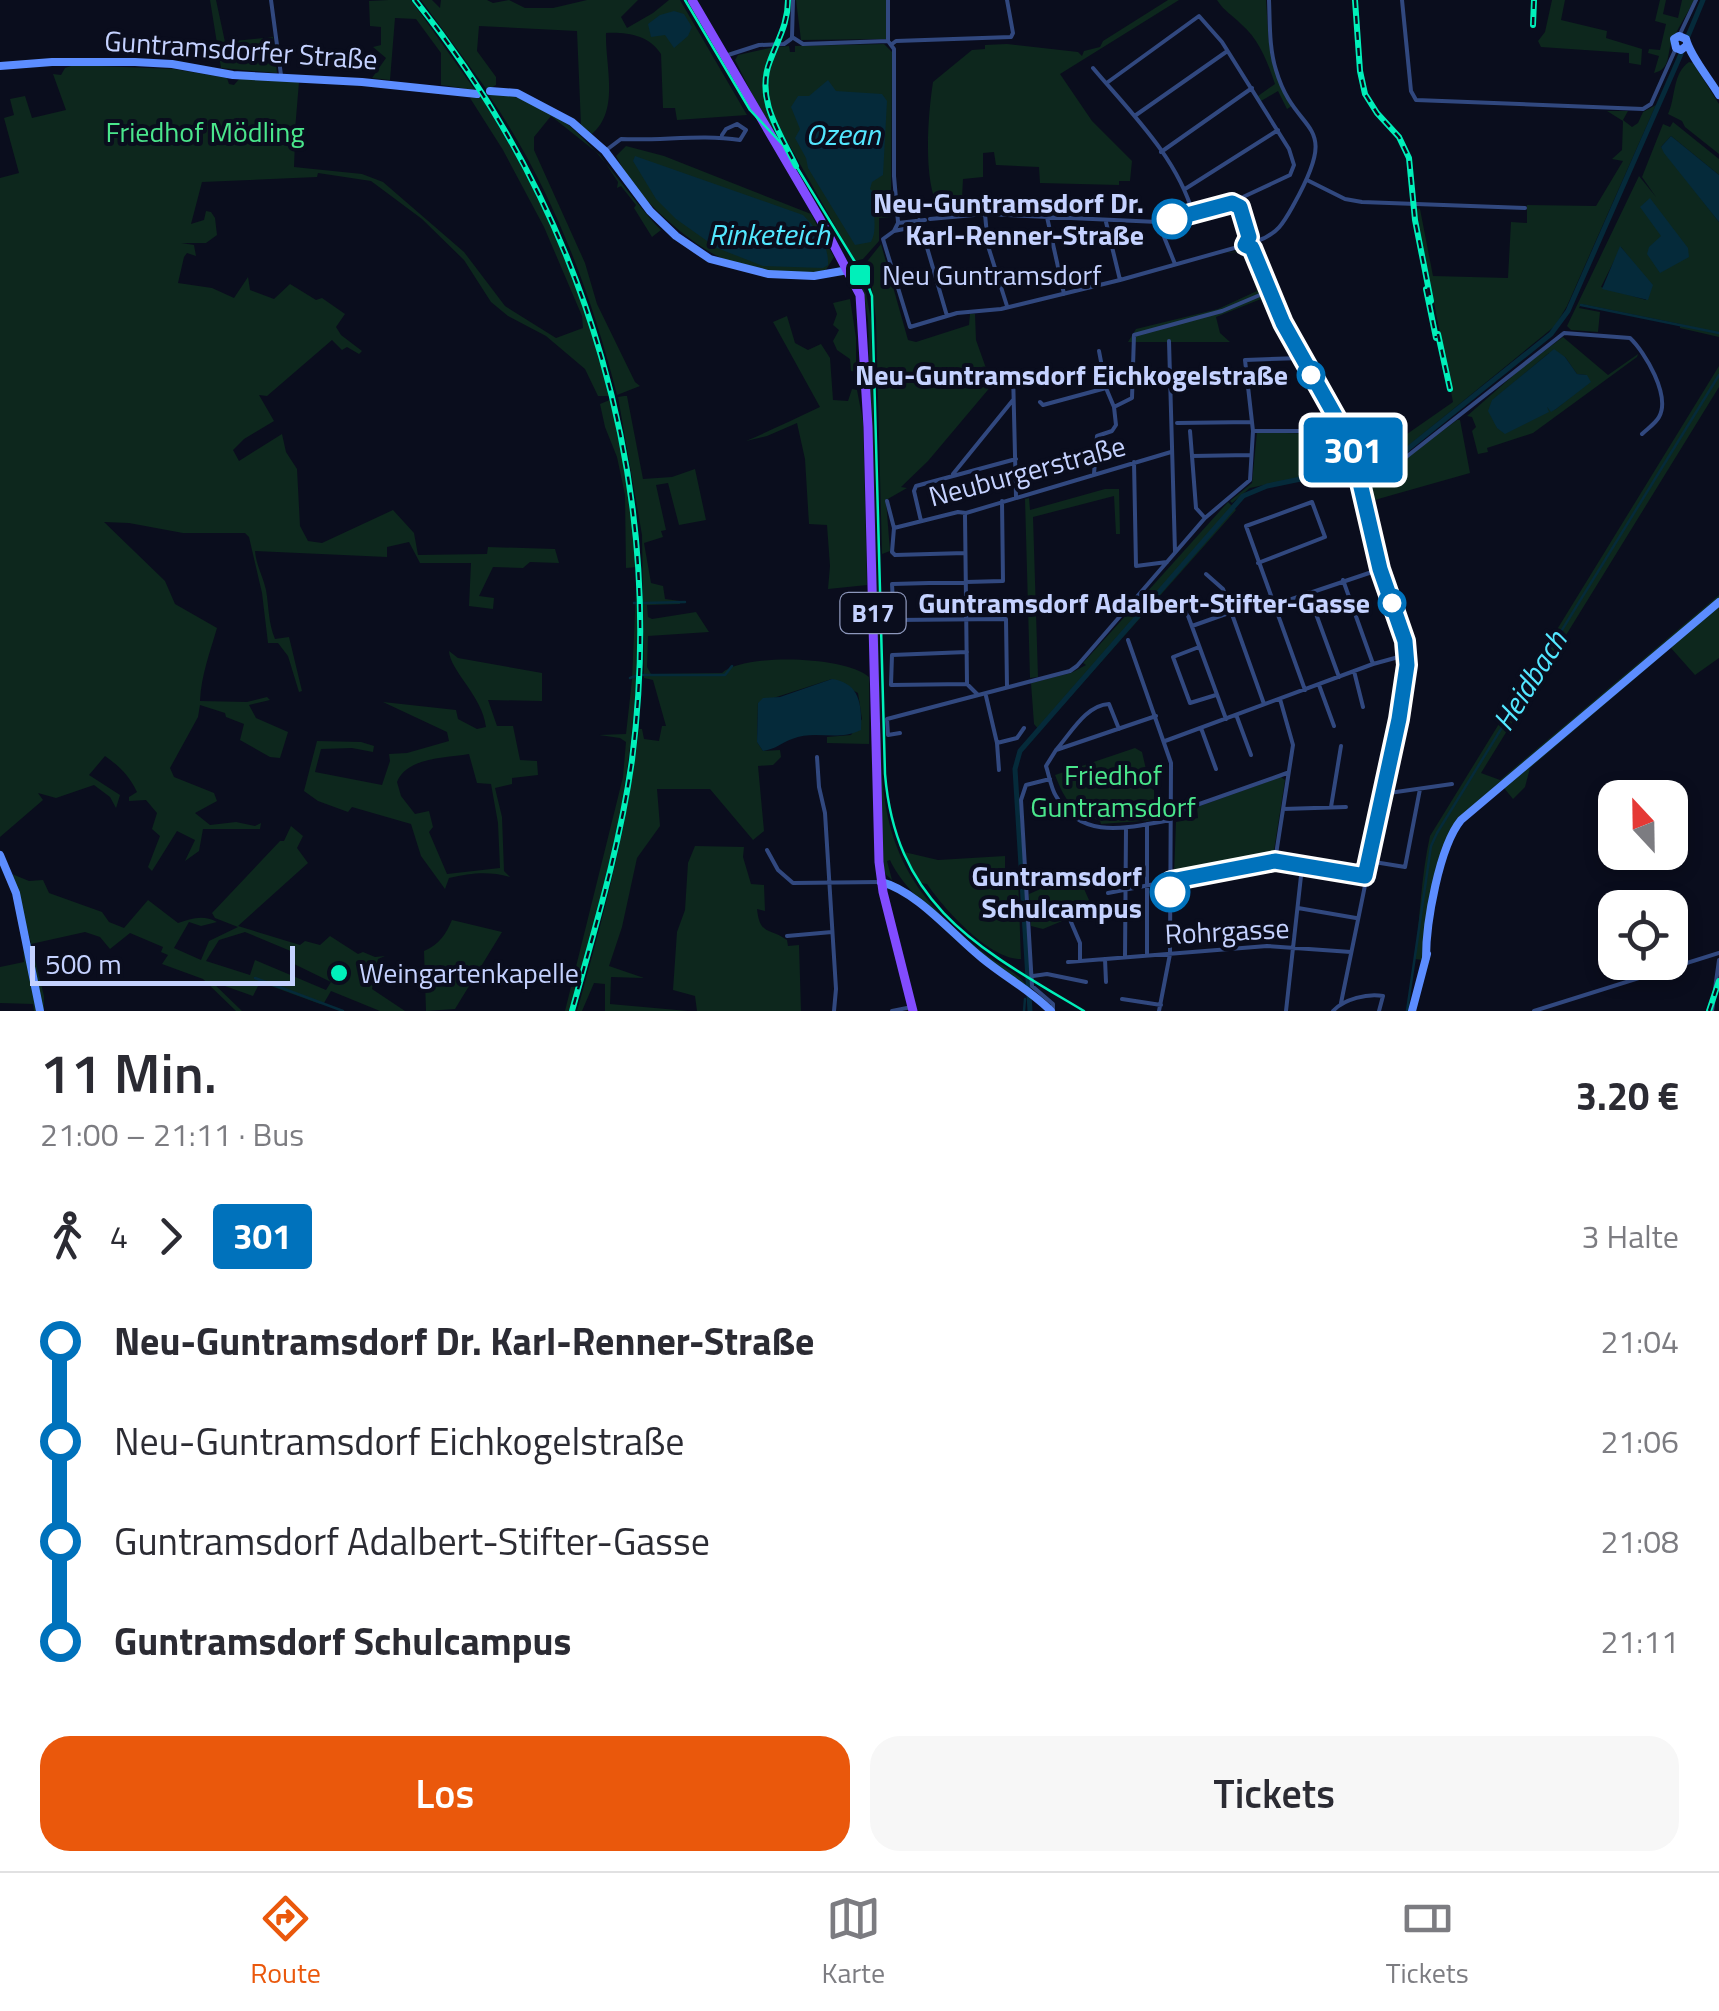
<!DOCTYPE html>
<html lang="de">
<meta charset="utf-8">
<style>
:root{--surface:#fff;--page:#f7f7f7;--text:#2b2b33;--muted:#7c7c81;--line:#e1e1e2;--accent:#ea580c}
body{margin:0;font-family:"Titillium Web",sans-serif;background:var(--page);color:var(--text);height:100vh;display:flex;flex-direction:column;font-size:38px;white-space:nowrap}
*{box-sizing:border-box;margin:0}
p{font-size:32px;color:var(--muted)}
.icon{flex:none;width:55px;height:55px;fill:none;stroke:currentColor;stroke-width:2;stroke-linecap:round;stroke-linejoin:round}
.map{position:relative;height:1011px;overflow:hidden}
.side{display:flex;flex-direction:column;background:var(--surface);flex:1}
.side>*{flex:none}
.badge{padding:0 20px;border-radius:8px;font-size:35px;line-height:65px}
.needle{width:65px;rotate:338deg}
.tools{position:absolute;left:1598px;top:780px;display:grid;gap:20px}
.tools a{display:grid;place-items:center;width:90px;height:90px;border-radius:20px;background:var(--surface);box-shadow:0 5px 15px #0003;font-size:50px}
.scale{position:absolute;left:30px;bottom:25px;width:265px;box-sizing:border-box;padding-left:10px;border:5px solid #c5d2ff;border-top:0;font-size:28px;line-height:35px;white-space:nowrap;color:#c5d2ff;-webkit-text-stroke:8px #0a0d1d;paint-order:stroke}
.map>.badge{position:absolute;translate:-50% -50%;box-shadow:0 0 0 5px #fff}
.legs{display:flex;align-items:center;gap:15px;height:110px;padding:0 40px;font-size:32px}
.legs p{margin-inline-start:auto}
.headline{display:flex;align-items:center;justify-content:space-between;height:170px;padding:0 40px}
h1{font-size:55px;font-weight:600;line-height:75px}
.primary-button{display:flex;gap:20px;margin-top:auto;padding:20px 40px}
.primary-button a{flex:1;height:115px;border-radius:30px;background:var(--accent);color:#fff;font-size:40px;font-weight:600;line-height:115px;text-align:center}
.primary-button a+a{background:var(--page);color:var(--text)}
ul{padding:0 40px;list-style:none}
li{display:flex;align-items:center;gap:35px;height:100px;font-size:38px}
li i{display:grid;place-items:center;width:15px;height:100%;margin:0 12px;background:currentColor}
li i::after{content:'';width:25px;height:25px;margin:-12px;border:8px solid;border-radius:50%;background:var(--surface)}
li p{margin-inline-start:auto}
li:first-child i{background:linear-gradient(#0000 50%,currentColor 0)}
li:last-child i{background:linear-gradient(currentColor 50%,#0000 0)}
.tabs{display:flex;justify-content:space-around;align-items:center;height:140px;border-top:2px solid var(--line);background:var(--surface);font-size:28px;color:var(--muted)}
.tabs a{display:grid;justify-items:center;gap:5px}
.tabs .selected{color:var(--accent)}
.map>svg:first-child{display:block}
.green{fill:#0d271d;fill-rule:evenodd}
.water{fill:#052a3a}
.lines{fill:none;stroke-linecap:round;stroke-linejoin:round}
.stream{stroke:#052a3a;stroke-width:2.5}
.canal{stroke:#052a3a;stroke-width:5}
.street{stroke:#31487f;stroke-width:4}
.secondary{stroke:#5c8dff;stroke-width:8}
.primary{stroke:#824cff;stroke-width:9}
.tram{stroke:#00f0ba;stroke-width:2.5}
.rail-casing{stroke:#00f0ba;stroke-width:6}
.rail{stroke:#0a0d1d;stroke-width:2.5;stroke-dasharray:8;stroke-linecap:butt}
.line-1-casing{stroke:#fff;stroke-width:22}
.line-1{stroke:#0072bc;stroke-width:15}
.stop-1-dot{fill:#fff;stroke:#0072bc;stroke-width:5}
.poi-dot{fill:#00f0ba;stroke:#0a0d1d;stroke-width:4}
.labels{text-anchor:middle;stroke-width:8;stroke-linejoin:round;paint-order:stroke}
.shield{fill:#0a0d1d;stroke:#8d97bb;stroke-width:2.5}
.shield-label{font-size:25px;font-weight:bold;fill:#c5d2ff}
.street-label{font-size:28px;fill:#c5d2ff;stroke:#0a0d1d}
.park-label{font-size:28px;fill:#4ae68c;stroke:#0a0d1d}
.stop-label{font-size:28px;font-weight:bold;fill:#c5d2ff;stroke:#0a0d1d;text-anchor:end}
.poi-label{font-size:28px;fill:#c5d2ff;stroke:#0a0d1d;text-anchor:start}
.water-label{font-size:30px;font-style:italic;fill:#53e7ff;stroke:#0a0d1d}
</style>
<div class="map">
<svg width="1719" height="1011" viewBox="0 0 1719 1011">
<rect width="100%" height="100%" fill="#0a0d1d"/>
<path class="green" d="M210,0H216L225,42L273,37L277,73L221,68Z
M389,0H411L475,90L441,85V53L416,19L395,18L390,80L372,78L386,58L373,47L381,45V27L370,26L369,1Z
M421,0H432L440,8L441,0H487L493,3L509,0L525,8H553L587,0H638L621,17L627,28L653,13L669,0H680L747,115L677,120L675,108H663L661,54C649,35 627,32 606,33C605,66 620,110 592,134L581,125L577,31L479,26L477,51L496,77V85L487,90Z
M796,0H886V39L801,40Z
M1168,0H1179L1060,74L1092,121L1132,161L1130,181H1119V185L1040,183L1039,167L996,165L994,152L983,153V177L963,179L962,198L935,200C924,171 928,114 933,82L972,50L985,49V45L1007,44L1078,52L1082,56L1084,51L1100,47L1103,41Z
M1217,0H1266C1269,43 1268,69 1292,106L1287,109L1278,91L1261,101L1258,96L1275,84C1268,63 1259,39 1241,24C1232,15 1224,11 1217,0Z
M1552,0H1565L1561,20L1607,31L1606,38L1642,49L1641,65L1629,63V53L1541,47L1538,41L1545,32Z
M1660,0H1666L1663,14L1678,18L1682,0H1694C1688,13 1679,26 1673,39C1666,52 1672,69 1654,73L1659,56L1648,53L1649,49L1660,50L1666,24L1655,21Z
M884,44L892,52L891,194H884L886,208H892V217L879,218V241L863,259L855,261L775,120C764,93 766,73 778,47L789,46L790,52H795V46Z
M774,47C757,83 765,108 783,142L770,130L735,60L738,55Z
M1689,62L1693,63L1719,104V154L1685,127L1682,121L1668,114C1676,97 1672,74 1689,62Z
M74,65L174,69L227,78L229,84L234,85L240,78L299,82L295,130L289,142L295,141L294,167L362,174L383,182L464,252L505,306L556,338L583,328L582,316L544,227L503,150L470,98L481,96C535,188 592,290 611,396H598L585,369L546,336L508,316L491,302L464,260L422,219L371,181L318,173L317,177L202,182L191,224L204,220L206,211L211,212L215,218L217,235L206,243H181L194,245L196,256L187,253L184,257L178,283L212,288L234,298L248,277L250,290L274,299L290,284L316,300L322,298L345,314L336,327L341,335L362,351L359,354L347,347L342,350L332,340L267,396L259,395L274,421L244,439L233,450L239,461L282,434L286,452L297,469L300,526L308,541L322,543L393,510L414,533L418,555L487,554L488,547L555,549L559,563L530,562L523,568L493,567L479,596L494,598L493,609L469,606L471,563H420L409,542L387,547V557L255,551C256,565 263,576 266,590C269,607 268,622 275,639L289,637L302,691L299,692L288,656L278,643H268L262,593L249,537L245,533H183L129,523L104,522L165,581L175,604L217,628C210,652 201,676 200,701L247,702L267,697L270,700L249,705L256,718L288,732L280,758L270,757L240,740L244,724L226,717L225,713L200,705L198,717L170,768L174,777L214,793L217,801L195,813L210,825L236,822L255,826L261,823L260,829H203L199,851L185,861L195,840L177,831L152,871L148,867L160,836L152,829L157,813L146,800L129,801V797L137,792C129,775 120,767 105,756L89,775L120,795L116,808L110,797L94,785L56,798L38,793L43,800L0,837V178L19,173L4,118L14,115L10,99L25,96L32,118L66,110L53,74L61,75L65,68Z
M488,94C571,93 612,179 661,230L652,237L634,208L636,205L621,186L617,188L618,182L600,155L551,116L534,137V150L585,263L597,304L635,382L640,386L617,395C590,289 550,184 488,94Z
M1656,105L1567,306L1555,326L1402,451L1387,459L1362,464L1359,456L1397,441L1453,402L1416,208L1420,209L1433,276L1508,278L1511,222L1527,223V205L1596,206L1623,161L1612,159L1622,150L1623,121L1607,111H1628L1623,120L1632,127L1638,123L1643,112Z
M1673,122L1719,159V175L1671,136L1661,147L1719,222V337L1680,328V324L1581,304L1579,308L1600,312L1598,332L1571,330L1567,326L1639,176L1656,197L1642,177L1663,124L1670,127ZM1621,247L1645,278L1646,300L1601,287Z
M626,146L664,156L811,214L834,257L824,273C757,273 727,271 674,226C649,205 631,184 616,156Z
M881,244L908,340L916,342L969,325L970,314H975L976,340L992,385L928,461L901,487L907,488L886,500L890,551L882,554L876,319L871,281L865,264Z
M1244,250L1249,253L1288,341H1282L1261,299L1216,317L1220,333L1230,342H1128L1136,329L1218,309L1257,291L1246,256L1239,252L1225,253Z
M852,270L866,293L871,320L882,775C888,858 920,903 984,953C997,964 1018,972 1027,986C989,965 907,899 890,860L887,861L892,880L883,872L868,320L864,295Z
M850,299L856,338V372L851,371L850,359L837,350L833,341L839,330L833,325L837,314L833,303Z
M787,316L795,343L808,350L821,344L830,358L833,400L848,401L852,389L857,390L863,421L867,585L828,589L830,566L827,525L809,524L805,459L797,423L767,436L746,441C770,431 794,419 820,407L773,322Z
M1563,337L1608,375L1638,354L1637,357L1533,433L1487,448L1488,452L1478,454L1472,431L1476,427L1472,417L1467,416L1524,366ZM1549,353L1565,357L1577,374L1586,375L1590,381L1556,409L1551,411L1546,406L1548,412L1497,428L1493,400Z
M1719,366V387L1481,773L1500,780L1719,595V599L1453,825L1440,858L1423,960L1415,959C1420,917 1421,877 1430,836Z
M624,396H627L643,479L672,477L695,469L706,520L679,525L668,483L656,485L666,530L661,531L663,537L644,543L651,583L663,586L665,599L680,601V604L647,605L648,617L652,619L696,612L709,632L648,636L647,667L651,674L722,673C744,653 846,656 869,677V744L827,743V737L851,735L862,719L858,693L832,679L758,703L757,742L763,751L780,750L781,757L773,765L758,766L764,831L753,840L710,789H657L660,826L637,858L622,927L609,966L644,978L611,977L610,1004L688,1011H605V984L594,983L582,1011H577C603,918 628,825 639,729H642L644,739L659,741L662,726H666L653,680L644,678L642,535L618,397Z
M612,399C620,438 630,479 634,520C645,632 635,745 612,855C602,908 584,960 569,1011H565L623,777L626,742L620,738L599,735L626,734L632,680L637,567L626,568L625,495L617,457L605,427L600,404Z
M1457,420H1460L1470,473L1371,501L1366,477L1400,463Z
M1257,432L1318,434L1325,446L1342,437L1356,465L1250,488L1232,503L1230,501L1252,483Z
M1105,489H1119L1120,534H1116L1114,496L1033,517L1038,677L1030,678L1025,499L1029,498L1030,510Z
M1228,502L1236,510L1040,731L1034,724L1031,683L1071,673L1086,665L1083,663Z
M1719,604V658L1695,675L1671,648L1530,768L1525,787L1513,799L1504,788Z
M449,651L458,658L542,673V701L488,700L497,726H513L520,760L537,761L538,775L512,778V784L495,788L502,817L504,871L510,877C488,871 472,873 449,878L445,889L421,856L411,824L352,807L348,812L318,801L304,791L317,741L361,742L374,746L373,752L352,748L321,749L315,772L382,785L390,761L389,754L407,753L449,741L447,732L383,702L456,710L458,719L477,729L486,727C482,695 450,671 449,651ZM469,754L477,783L491,784L498,823L500,868L447,874L429,832L433,827L429,811L415,814L401,796L397,782C407,757 445,758 469,754Z
M1135,748L1142,752L1148,778L1144,785L1154,790L1155,820L1101,824L1100,821C1072,810 1066,803 1055,775Z
M1281,777L1285,780L1273,857L1174,874L1176,822L1198,818L1197,807Z
M291,826L303,836L297,848L308,863L238,926L300,945L305,941L320,945L330,936L358,954L363,952L375,957L385,956L378,959L372,989L405,1011H380L331,991L324,1003L320,1004L260,982L253,996L211,981L242,1011H236L203,979L162,964L168,955L161,952L163,947L130,933L110,949L100,937L85,932L31,944L44,996V1011H34L33,1004L0,1003V967L24,962L23,944L31,943L12,874L29,881L43,880L49,893L102,912L109,922L124,928L148,900L178,923C190,919 203,914 217,922L201,926L189,922L174,948L201,960L209,941L238,927L215,918L212,913L280,841H284ZM245,932L293,952L292,963L331,982L326,990L255,960L250,975L206,961L219,940Z
M695,846L744,847L743,857L751,884L764,885L765,911L757,909C760,936 769,927 787,940L788,946L799,945L801,1011H697L695,996L673,990L677,932L685,910L688,863Z
M904,852L938,860L1005,856V872L1015,871L1018,878L1021,959C990,960 944,909 927,884L920,883Z
M1077,873L1093,909L1071,918L1068,912L1065,914L1067,919L1043,929L1031,926L1029,894Z
M452,920L502,932L455,1009L426,1011L424,951C439,945 446,934 452,920Z"/>
<path class="water" d="M674,11L684,14L692,27L688,36L674,48L665,35L651,37L648,24L660,15Z
M828,80L836,91L882,94L887,101L883,175L872,182L870,189L877,196C870,211 879,227 871,242L855,245L808,168L806,158L795,138L800,129L791,107L798,96H809Z
M1671,136L1719,175V222L1664,153L1661,147Z
M635,156L803,215C816,228 829,244 828,265L823,268L763,266L717,248L676,219L656,199L633,161Z
M1650,198L1688,248L1689,257L1660,273L1647,254L1649,247L1661,236L1640,207Z
M1620,246L1653,285L1648,300L1602,289Z
M1554,349L1565,357L1577,374L1587,375L1591,382L1556,409L1551,412L1547,407L1549,412L1505,434L1497,428L1488,411L1492,400Z
M832,679C860,683 862,705 861,730C836,742 816,729 792,739C781,743 776,749 763,751L757,742L758,703L763,698L780,697Z"/>
<g class="lines">
<path class="stream" d="M1581,305L1719,333
M634,603H638
M644,603L685,602
M643,675H725L732,666
M630,678L636,676
M255,978L343,1011
M1024,1011L1025,999
M1407,1011L1431,846L1437,833L1719,375"/>
<path class="canal" d="M1688,36L1703,0
M1030,1011L1015,769L1020,751L1243,496L1267,486L1387,461L1404,452L1551,334L1568,311L1681,54"/>
<path class="street" d="M271,0L281,75
M888,0V41L894,49V176L898,222
M1402,0L1411,91L1416,100L1643,109L1651,104L1676,48
M1679,36L1696,0
M792,37L803,44L888,41
M792,37L793,0
M892,44L896,41L1011,37L1013,33L1007,0
M725,56L759,45L784,44L791,39
M1093,68C1130,112 1177,157 1193,214
M1108,82L1199,16L1222,42L1289,149L1294,165L1290,175L1243,197L1237,204
M1136,115L1226,52
M605,151L621,139C661,141 701,134 740,140L746,130L737,124L726,129L722,135
M1161,152L1252,88
M1307,180L1345,199L1362,202L1525,208
M1185,189L1278,130
M1237,204L1249,237
M985,214L988,246L1007,306
M1047,217L1064,294
M930,219L985,214L1158,222L1237,204
M919,220L947,316
M1106,222L1120,280
M1158,222L1175,264
M898,223L894,231L883,239L910,327L957,313L1001,309L1120,280L1245,245
M898,223L925,220
M894,231L919,226
M1257,241C1278,234 1284,222 1294,204C1343,116 1296,139 1276,70C1269,48 1270,23 1269,0
M1252,248L1283,323L1351,444L1381,569L1405,641L1407,665L1399,719L1341,1003
M1169,341L1175,552
M1099,351L1106,388
M1013,372L1016,497
M1040,402L1043,405L1106,388L1114,407
M1177,423L1252,422
M1190,431L1192,456
M1253,431H1317L1336,421
M1134,462L1136,566L1167,562
M953,474L1013,400
M1094,474L1097,436L1112,431L1116,425L1114,407L1132,398L1134,335L1222,311L1267,292
M1360,475L1401,461L1564,333L1630,338C1645,352 1671,396 1659,417C1656,423 1647,429 1642,434
M887,501L894,528L892,552L895,555L965,553
M1002,501L1003,581L892,584L894,620L1006,619L1007,687
M965,515L967,684L978,695
M1205,518L1196,508L1192,456L1250,455
M921,521L914,491L916,486L1016,459
M894,528L958,512L966,513L1171,452
M1258,563L1325,537L1312,502L1246,526L1305,690
M1206,574L1223,589L1264,704
M1343,580L1373,664
M1308,592L1339,677
M1178,605L1187,613L1226,719
M1274,605L1378,570
M1192,626L1271,598
M1128,640L1171,763L1170,954L1159,1011
M1199,647L1173,657L1190,703L1216,695
M1354,671L1363,707
M967,684L891,685L892,655L967,652
M1319,685L1334,726
M986,696L997,743L999,770
M1156,716L1056,750L1046,766C1049,775 1051,788 1056,796C1082,842 1129,827 1171,820
M1237,717L1251,755
M1201,728L1216,769
M900,733L888,735L887,719L1070,671L1077,666L1205,518L1250,480L1253,431L1245,360L1301,358
M1165,741L1373,664L1406,655
M997,743L1017,738L1024,728
M1056,750C1071,733 1086,705 1109,704L1119,729
M817,757L819,787L825,813L836,989L834,1011
M1050,779L1026,785L1021,800L1032,986L1053,1004V1009
M1382,794L1452,784
M1331,807L1341,746
M1283,809L1346,807
M1171,814L1287,773
M767,850L778,870L793,883L881,882
M1275,861L1293,745L1280,699
M1368,861L1405,867L1420,789
M1108,893L1275,861L1365,876
M1298,908L1356,918
M1068,915L1080,943V960
M787,936L832,932
M1147,954V824
M1125,957L1126,828
M1105,959L1106,982
M1068,962L1267,946L1351,952
M1033,976L1047,974L1086,982
M1122,999L1161,1005
M892,1011L912,1007
M1286,1011L1302,867
M1333,1011C1344,999 1368,993 1383,996L1379,1011
M1534,1011L1719,953
M1712,1011L1719,960"/>
<path class="secondary" d="M1686,46L1681,50L1676,48L1674,39L1679,36L1686,39C1690,56 1709,78 1719,95
M0,66L52,62H135L172,64L233,75L362,82L477,94
M490,91L517,93L572,122L605,151L650,211L676,236L710,259L768,274L814,276L848,270
M0,855L16,893L40,1011
M881,882C917,891 953,935 982,958C1005,977 1030,990 1051,1011
M1426,958C1426,923 1439,847 1461,820L1719,602
M1412,1011L1427,954"/>
<path class="primary" d="M692,0L820,219L860,295L868,427L879,862L883,892L913,1011"/>
<path class="tram" d="M685,0L750,110L784,146L866,280L872,296L885,774C896,907 980,949 1084,1011"/>
<defs>
<path id="rail" d="M415,0C588,215 667,485 632,760C620,846 595,928 572,1011
M788,0C788,24 778,39 770,61C755,99 780,133 796,166
M1355,0L1360,71L1365,94L1377,113L1399,137L1409,158L1415,220L1431,301
M1533,25L1534,0
M1426,289L1436,338
M1438,334L1450,389
M1709,1011L1719,981"/>
</defs>
<use href="#rail" class="rail-casing"/>
<use href="#rail" class="rail"/>
</g>
<g class="lines">
<defs>
<path id="line-1" d="M1170,892L1171,881L1275,861L1365,876L1399,719L1407,665L1405,641L1380,569L1351,444L1283,323L1252,248L1245,245L1249,237L1240,207L1232,203L1172,219"/>
</defs>
<use href="#line-1" class="line-1-casing"/>
<use href="#line-1" class="line-1"/>
</g>
<g class="stop-1-dot">
<circle cx="1172" cy="219" r="18"/>
<circle cx="1311" cy="375" r="12"/>
<circle cx="1392" cy="603" r="12"/>
<circle cx="1170" cy="892" r="18"/>
</g>
<g class="poi-dot">
<rect x="848" y="263" width="24" height="24" rx="5"/>
<circle cx="339" cy="973" r="10"/>
</g>
<g class="labels">
<rect class="shield" x="840.5" y="593" width="65" height="40" rx="8"/>
<g class="shield-label">
<text x="873" y="622">B17</text>
</g>
<g class="street-label">
<text transform="translate(241 50) rotate(4)" y="10">Guntramsdorfer Straße</text>
<text transform="translate(1027 471) rotate(-15)" y="10">Neuburgerstraße</text>
<text transform="translate(1227 931) rotate(-3)" y="10">Rohrgasse</text>
</g>
<g class="park-label">
<text x="205" y="142">Friedhof Mödling</text>
<text x="1113" y="785">Friedhof<tspan x="1113" dy="32">Guntramsdorf</tspan></text>
</g>
<g class="stop-label">
<text x="1144" y="213">Neu-Guntramsdorf Dr.<tspan x="1144" dy="32">Karl-Renner-Straße</tspan></text>
<text x="1288" y="385">Neu-Guntramsdorf Eichkogelstraße</text>
<text x="1370" y="613">Guntramsdorf Adalbert-Stifter-Gasse</text>
<text x="1142" y="886">Guntramsdorf<tspan x="1142" dy="32">Schulcampus</tspan></text>
</g>
<g class="poi-label">
<text x="882" y="285">Neu Guntramsdorf</text>
<text x="359" y="983">Weingartenkapelle</text>
</g>
<g class="water-label">
<text x="843" y="145">Ozean</text>
<text x="769" y="245">Rinketeich</text>
<text transform="translate(1530 681) rotate(-58)" y="10">Heidbach</text>
</g>
</g>
</svg>
<div class="tools">
<a><svg class="needle" viewBox="-14 -14 28 28"><path d="M0-13l5 13h-10z" fill="#e53935"/><path d="M0 13l5-13h-10z" fill="#7c7c81"/></svg></a>
<a><svg class="icon" aria-label="locate" viewBox="0 0 24 24"><circle cx="12" cy="12" r="6"/><path d="M12 2v4M12 18v4M2 12h4M18 12h4"/></svg></a>
</div>
<div class="scale">500 m</div>
<b class="badge" style="left:1353px;top:450px;background:#0072bc;color:#fff">301</b>
</div>
<section class="side">
<div class="headline"><div><h1>11 Min.</h1><p>21:00 – 21:11 · Bus</p></div><b>3.20 €</b></div>
<div class="legs"><svg class="icon" aria-label="walk" viewBox="0 0 24 24"><circle cx="13" cy="4" r="2"/><path d="M13 8l-2 6 4 7M11 14l-3 7M7 12l3-4h3l4 4"/></svg>4<svg class="icon" aria-label="forward" viewBox="0 0 24 24"><path d="M9 5l7 7-7 7"/></svg><b class="badge" style="background:#0072bc;color:#fff">301</b><p>3 Halte</p></div>
<ul>
<li><i style="color:#0072bc"></i><b>Neu-Guntramsdorf Dr. Karl-Renner-Straße</b><p>21:04</p></li>
<li><i style="color:#0072bc"></i><span>Neu-Guntramsdorf Eichkogelstraße</span><p>21:06</p></li>
<li><i style="color:#0072bc"></i><span>Guntramsdorf Adalbert-Stifter-Gasse</span><p>21:08</p></li>
<li><i style="color:#0072bc"></i><b>Guntramsdorf Schulcampus</b><p>21:11</p></li>
</ul>
<div class="primary-button"><a>Los</a><a>Tickets</a></div>
</section>
<nav class="tabs">
<a class="selected"><svg class="icon" aria-label="directions" viewBox="0 0 24 24"><path d="M12 3l9 9-9 9-9-9zM9 14v-3h6M13 9l2 2-2 2"/></svg>Route</a>
<a><svg class="icon" aria-label="map" viewBox="0 0 24 24"><path d="M3 6l6-2 6 2 6-2v14l-6 2-6-2-6 2zM9 4v14M15 6v14"/></svg>Karte</a>
<a><svg class="icon" aria-label="tickets" viewBox="0 0 24 24"><path d="M3 7h18v10H3zM15 7v10"/></svg>Tickets</a>
</nav>
